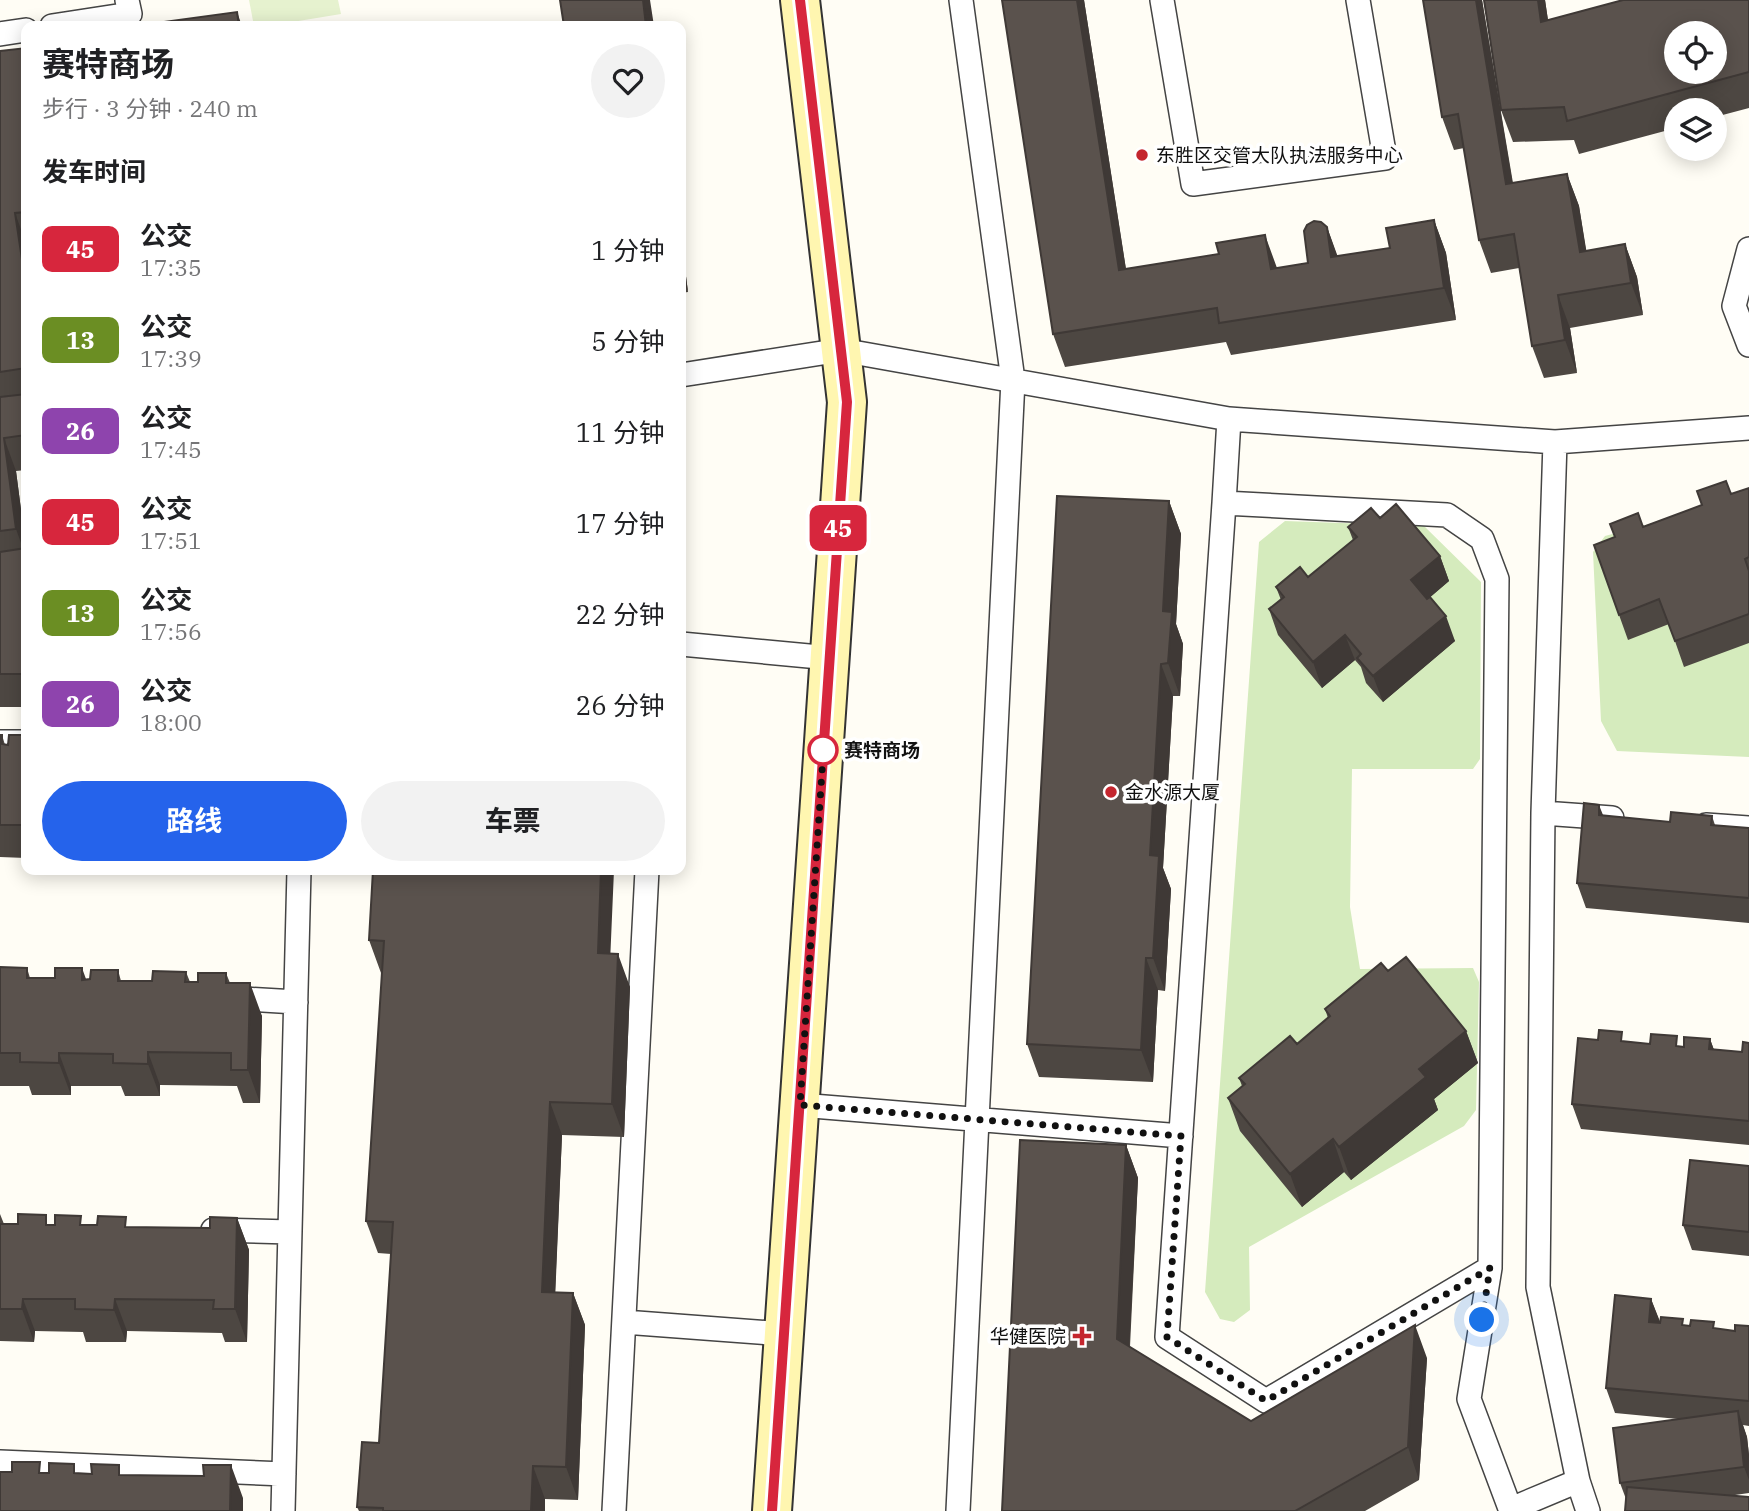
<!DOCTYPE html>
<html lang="zh">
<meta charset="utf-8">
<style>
:root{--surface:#fff;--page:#f2f2f2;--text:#202124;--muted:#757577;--accent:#2563eb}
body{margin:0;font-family:"IBM Plex Serif","Noto Sans SC",serif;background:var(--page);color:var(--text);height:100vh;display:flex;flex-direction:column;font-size:26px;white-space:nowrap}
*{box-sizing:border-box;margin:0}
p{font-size:23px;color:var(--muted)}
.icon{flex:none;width:38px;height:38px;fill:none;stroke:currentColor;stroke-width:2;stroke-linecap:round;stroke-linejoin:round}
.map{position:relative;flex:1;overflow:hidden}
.panel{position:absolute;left:21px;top:21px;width:665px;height:854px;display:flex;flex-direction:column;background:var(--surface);border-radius:14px;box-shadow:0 4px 18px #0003}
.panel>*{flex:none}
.badge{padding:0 14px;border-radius:10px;font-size:24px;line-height:46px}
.tools{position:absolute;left:1664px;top:21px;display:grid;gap:14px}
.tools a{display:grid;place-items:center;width:63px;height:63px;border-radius:50%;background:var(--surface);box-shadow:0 4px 18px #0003;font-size:35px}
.you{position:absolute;width:35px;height:35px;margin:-18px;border:5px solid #fff;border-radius:50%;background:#1a73e8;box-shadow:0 0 0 10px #1a73e833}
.map>.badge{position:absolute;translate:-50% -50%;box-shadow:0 0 0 4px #fff}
h2{padding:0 21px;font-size:26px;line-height:63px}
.round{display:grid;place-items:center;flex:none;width:74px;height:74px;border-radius:37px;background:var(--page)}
.overview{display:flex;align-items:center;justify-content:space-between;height:119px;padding:0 21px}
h1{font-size:33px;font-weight:700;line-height:52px}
.cta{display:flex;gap:14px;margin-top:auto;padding:14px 21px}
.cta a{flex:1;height:80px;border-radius:42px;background:var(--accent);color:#fff;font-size:28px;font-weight:700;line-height:80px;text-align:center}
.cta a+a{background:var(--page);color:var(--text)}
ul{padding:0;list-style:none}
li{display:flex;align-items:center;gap:21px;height:91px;padding:0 21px}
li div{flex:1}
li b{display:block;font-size:26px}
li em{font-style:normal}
li .badge{min-width:77px;font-weight:700;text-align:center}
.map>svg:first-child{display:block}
.green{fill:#d5ebbd}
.pitch{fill:#e6f2cf}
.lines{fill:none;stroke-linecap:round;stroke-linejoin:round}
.lane-casing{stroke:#444;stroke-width:26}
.secondary-casing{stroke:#333;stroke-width:42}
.lane{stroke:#fff;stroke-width:23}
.secondary{stroke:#fff6b0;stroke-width:38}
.wall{fill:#4d4742}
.shaded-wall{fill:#3f3936}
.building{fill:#5a524d;stroke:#3f3936;stroke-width:2;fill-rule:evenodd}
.line-casing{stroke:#fff;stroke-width:16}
.line{stroke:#d7263d;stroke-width:10}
.walk{stroke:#111;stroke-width:7;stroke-dasharray:0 12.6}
.poi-dot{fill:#c4262e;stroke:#fff;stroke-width:2.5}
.stop-dot{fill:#fff;stroke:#d7263d;stroke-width:3.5}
.labels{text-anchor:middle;stroke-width:7;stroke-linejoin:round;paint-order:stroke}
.poi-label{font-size:19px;fill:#111;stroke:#fff;text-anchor:start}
.stop-label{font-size:19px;font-weight:bold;fill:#111;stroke:#fff;text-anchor:start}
</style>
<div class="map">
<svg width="1749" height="1511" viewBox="0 0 1749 1511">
<rect width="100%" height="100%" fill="#fffdf5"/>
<path class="green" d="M1749,497V757L1617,751L1601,721L1593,552L1605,536Z
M1285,521L1424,526L1481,582L1480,759L1473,769H1352L1350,907L1360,969L1473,968L1479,982L1476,1110L1464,1126L1249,1247L1250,1310L1234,1322L1220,1319L1205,1292L1259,542Z"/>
<path class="pitch" d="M249,0H338L341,14L268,26H254Z"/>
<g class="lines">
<defs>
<path id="lane" d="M1162,0L1193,184L1385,158L1358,0
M52,26L130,14L127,0
M0,34L26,30
M1749,249L1734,306L1749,345
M681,375L841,350L1229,419L1224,503L1447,515L1482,539L1497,579L1490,1268L1469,1399L1511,1511
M1229,419L1555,442L1543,813L1612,818
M1555,442L1749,428
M1224,503L1167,1337L1266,1401L1490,1268
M681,644L830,658
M0,742H26
M1706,825L1749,828
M227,998L296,1002
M800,1105L1181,1136
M213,1230L290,1232
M624,1322L784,1334
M0,1462L284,1474
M1578,1481L1588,1511
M1511,1509L1578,1481L1538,1287L1543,813
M283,1511L299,870
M614,1511L647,870
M958,1511L1013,380L961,0"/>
<path id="secondary" d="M772,1511L847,402L800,0"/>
</defs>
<use href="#lane" class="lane-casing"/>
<use href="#secondary" class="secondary-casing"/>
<use href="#lane" class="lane"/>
<use href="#secondary" class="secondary"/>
</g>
<path class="wall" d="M1084,0L1126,269L1277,268L1308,263L1327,227L1337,256L1390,248L1434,220L1446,253L1456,320L1231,355L1226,342L1065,367L1053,334Z
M1423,0H1482L1513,183L1567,174L1579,206L1586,251L1625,244L1637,277L1643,315L1570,328L1577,373L1544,378L1532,346L1519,268L1491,273L1479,240L1464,148L1454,150L1442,117Z
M1545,0L1548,20L1749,0V108L1715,117V110H1676V128L1579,154L1574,140L1513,142L1501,110Z
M26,48V470L16,471L26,548V707H0V51Z
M681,237L688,292L681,293Z
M1749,488V643L1684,667L1669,624L1628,640L1594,545Z
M1169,501L1181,534L1176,624L1183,644L1180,696H1173L1163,868L1171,889L1165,991L1158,990L1153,1082L1039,1077L1027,1044Z
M1380,518L1440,556L1449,581L1430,597L1455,641L1383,702L1366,683L1361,667L1355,660L1322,688L1278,635L1269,609L1281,600L1276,587L1308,577L1353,540L1348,527Z
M0,735H2L5,745H8L26,735V858L0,857Z
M1603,816L1670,822L1712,816L1715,825L1749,828V923L1586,908L1577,883Z
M369,940L611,954L630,987L624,1137L562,1135L555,1292L573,1293L585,1325L578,1500L545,1499V1511H359L357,1507L379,1443L391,1254L378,1253L366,1221L382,973H381Z
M0,967L27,968L30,978L86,979H90L118,970L121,981H152L186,972L190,982H198L226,973L230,983L262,1016L260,1103H243L237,1086L160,1085V1096H125L121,1086H71V1095H32L29,1086H0Z
M1388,971L1466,1031L1478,1063L1434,1099L1438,1110L1351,1180L1344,1172L1302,1207L1240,1131L1228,1098L1242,1086L1239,1078L1297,1044L1328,1018L1325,1009Z
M1710,1039L1714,1050L1742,1052L1749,1043V1145L1581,1129L1572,1104L1625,1042L1684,1047Z
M1126,1145L1138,1178L1130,1347L1251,1421L1427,1358L1419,1480L1365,1511H1002Z
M1749,1166V1256L1692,1250L1683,1225Z
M0,1214L4,1224L129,1227L210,1228L237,1218L249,1250L247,1342H225L222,1333L127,1331L126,1342H86L83,1332L35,1331L34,1342L0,1341Z
M1651,1299L1660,1323L1735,1331L1749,1326V1426L1743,1425L1747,1437L1749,1455V1493L1728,1496L1626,1499L1620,1483L1678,1419L1615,1413L1606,1388Z"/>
<path class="shaded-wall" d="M643,0H650L654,26H646Z
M1077,0H1084L1131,302L1119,270Z
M1476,0H1482L1518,216L1506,184Z
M1538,0H1545L1553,55L1541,22Z
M237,12L242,26H239Z
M1567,174L1579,206L1592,285L1580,252Z
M15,213L26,243V286Z
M1434,220L1446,253L1456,320L1444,288Z
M1327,227L1339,260L1331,257Z
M1265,235L1277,268L1271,269Z
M681,237L688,292L681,273Z
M1625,244L1637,277L1643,315L1631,283Z
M1558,295L1570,328L1577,373L1565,340Z
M4,438L16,471L26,548V557L16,529Z
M1169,501L1181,534L1176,624L1183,644L1180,696L1168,663L1163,611Z
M1440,556L1449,581L1420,606L1411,580Z
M1446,616L1455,641L1383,702L1373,676Z
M1345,635L1355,660L1322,688L1313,662Z
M1161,664L1173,696L1163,868L1171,889L1165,991L1153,958L1150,855Z
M1599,805L1609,830L1599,815Z
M601,870H614L609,986L598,953Z
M618,954L630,987L624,1137L612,1104Z
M1146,958L1158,990L1153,1082L1141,1050Z
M82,968L94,1001L82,980Z
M250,983L262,1016L260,1103L248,1070Z
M1466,1031L1478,1063L1434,1099L1438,1110L1351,1180L1339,1147L1419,1069Z
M1710,1039L1719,1064L1709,1049Z
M148,1052L160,1085V1096L148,1064Z
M59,1053L71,1086V1095L59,1063Z
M550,1102L562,1135L554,1324L542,1292Z
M1333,1139L1344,1172L1302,1207L1290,1174Z
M1126,1145L1138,1178L1128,1372L1117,1339Z
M237,1218L249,1250L247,1342L235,1309Z
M573,1293L585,1325L578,1500L566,1467Z
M23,1299L35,1331L34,1342L22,1309Z
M115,1299L127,1331L126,1342L114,1310Z
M1651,1299L1661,1324L1649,1322Z
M1415,1325L1427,1358L1419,1480L1408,1447Z
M1738,1411L1747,1437L1749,1455V1480L1744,1467Z
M231,1465L243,1498V1511H230Z
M533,1466L545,1499V1511H531Z"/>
<path class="building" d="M560,0H643L646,26H564Z
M1002,0H1077L1119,270L1219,254L1216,243L1265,235L1271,269L1308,263L1304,231L1307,225L1314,221L1321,222L1327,227L1331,257L1390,248L1386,228L1434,220L1444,288L1219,323L1217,308L1053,334Z
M1423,0H1476L1506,184L1567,174L1580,252L1625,244L1631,283L1558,295L1565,340L1532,346L1514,234L1479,240L1458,114L1442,117Z
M1484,0H1538L1541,22L1623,0H1749V72L1567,121L1564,107L1501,110ZM1676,33H1715V72H1676Z
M237,12L239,26H141V25Z
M26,48V212L15,213L26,286V368L0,372V51Z
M26,394V435L4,438L16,529L0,531V397Z
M1726,481L1731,494L1749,488V557L1745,559L1749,571V614L1675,641L1659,599L1619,615L1594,545L1615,537L1610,524L1638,513L1643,527L1702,505L1697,491Z
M1057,496L1169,501L1163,611L1172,612L1168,663L1161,664L1150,855L1159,856L1153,958H1146L1141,1050L1027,1044Z
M1396,504L1440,556L1411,580L1427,599L1430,597L1446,616L1373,676L1357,658L1361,654L1345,635L1313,662L1269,609L1284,597L1276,587L1300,567L1308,577L1357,537L1348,527L1371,508L1380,518Z
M26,548V674H0V552Z
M0,735H2V744L8,745L9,735H26V825H0Z
M1584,803L1599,805V815L1670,822L1671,812L1712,816L1711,825L1749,828V898L1577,883Z
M373,870H601L598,953L618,954L612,1104L550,1102L542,1292L573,1293L566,1467L533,1466L531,1511H383V1508L357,1507L362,1442L379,1443L393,1222L366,1221L384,941L369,940Z
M1406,957L1466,1031L1419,1069L1426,1077L1339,1147L1333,1139L1290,1174L1228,1098L1245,1084L1239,1078L1290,1036L1297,1044L1330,1016L1325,1009L1381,963L1388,971Z
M0,967L27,968V978H55V968H82V980L90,979L91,970H118V981H152L153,971L186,972L185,982H198V973H226V983H250L248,1070H231V1053L148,1052V1064L113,1063V1054L59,1053V1063L20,1062V1053H0Z
M1599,1030L1622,1032L1621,1041L1650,1044L1651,1034L1677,1036L1676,1046L1684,1047V1037L1710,1039L1709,1049L1742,1052L1743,1042L1749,1043V1121L1572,1104L1578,1038L1598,1040Z
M1020,1140L1126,1145L1117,1339L1251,1421L1415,1325L1408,1447L1295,1511H1002Z
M1690,1160L1749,1166V1232L1683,1225Z
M18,1214L46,1215V1225H55V1215L81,1216L80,1225H97L98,1216L126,1217L125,1227L210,1228V1217L237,1218L235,1309H213L214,1300L115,1299L114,1310L75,1309V1299H23L22,1309H0V1224H18Z
M1615,1295L1651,1299L1649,1322L1660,1323L1661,1317L1683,1319L1682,1325L1690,1326L1691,1320L1714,1322L1713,1328L1735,1331V1325L1749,1326V1401L1606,1388Z
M1738,1411L1744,1467L1620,1483L1613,1428Z
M12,1462H40L39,1473H49V1463L74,1464V1473L92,1474L91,1464L119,1465V1475L204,1476L203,1465H231L230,1511H0V1472H12Z
M1627,1487L1749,1497V1511H1625Z"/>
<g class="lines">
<defs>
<path id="line" d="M772,1511L847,402L800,0"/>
</defs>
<use href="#line" class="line-casing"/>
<use href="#line" class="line"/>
<path class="walk" d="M823,750L824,741L800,1105L1181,1136L1167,1337L1266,1401L1490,1268L1482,1320"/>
</g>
<g class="poi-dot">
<circle cx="1142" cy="155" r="7"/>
<circle cx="1111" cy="792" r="7"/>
<path d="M1078.5 1325.5h7v7h7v7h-7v7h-7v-7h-7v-7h7z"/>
</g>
<circle class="stop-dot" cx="823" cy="750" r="14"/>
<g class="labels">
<g class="poi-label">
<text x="1156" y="162">东胜区交管大队执法服务中心</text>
<text x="1125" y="799">金水源大厦</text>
<text x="1066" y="1343" text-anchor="end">华健医院</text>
</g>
<g class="stop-label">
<text x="844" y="757">赛特商场</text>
</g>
</g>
</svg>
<div class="tools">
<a><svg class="icon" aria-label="locate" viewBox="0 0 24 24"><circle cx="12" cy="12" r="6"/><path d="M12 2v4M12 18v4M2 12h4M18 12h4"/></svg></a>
<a><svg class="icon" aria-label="layers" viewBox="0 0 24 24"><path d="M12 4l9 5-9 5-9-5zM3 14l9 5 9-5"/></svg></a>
</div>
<div class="you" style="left:1482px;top:1320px"></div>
<b class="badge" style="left:838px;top:528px;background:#d7263d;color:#fff">45</b>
<section class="panel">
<div class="overview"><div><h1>赛特商场</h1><p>步行 · 3 分钟 · 240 m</p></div><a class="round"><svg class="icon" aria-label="heart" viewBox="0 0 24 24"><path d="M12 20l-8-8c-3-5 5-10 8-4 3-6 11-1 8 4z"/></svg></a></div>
<h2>发车时间</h2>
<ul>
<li><span class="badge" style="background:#d7263d;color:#fff">45</span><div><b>公交</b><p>17:35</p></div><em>1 分钟</em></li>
<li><span class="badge" style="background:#6b8e23;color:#fff">13</span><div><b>公交</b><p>17:39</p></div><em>5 分钟</em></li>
<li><span class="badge" style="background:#8e44ad;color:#fff">26</span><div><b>公交</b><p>17:45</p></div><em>11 分钟</em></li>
<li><span class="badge" style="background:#d7263d;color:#fff">45</span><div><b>公交</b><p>17:51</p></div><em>17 分钟</em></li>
<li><span class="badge" style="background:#6b8e23;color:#fff">13</span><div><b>公交</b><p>17:56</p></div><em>22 分钟</em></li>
<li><span class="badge" style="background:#8e44ad;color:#fff">26</span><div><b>公交</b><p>18:00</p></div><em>26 分钟</em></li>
</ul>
<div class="cta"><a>路线</a><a>车票</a></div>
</section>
</div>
